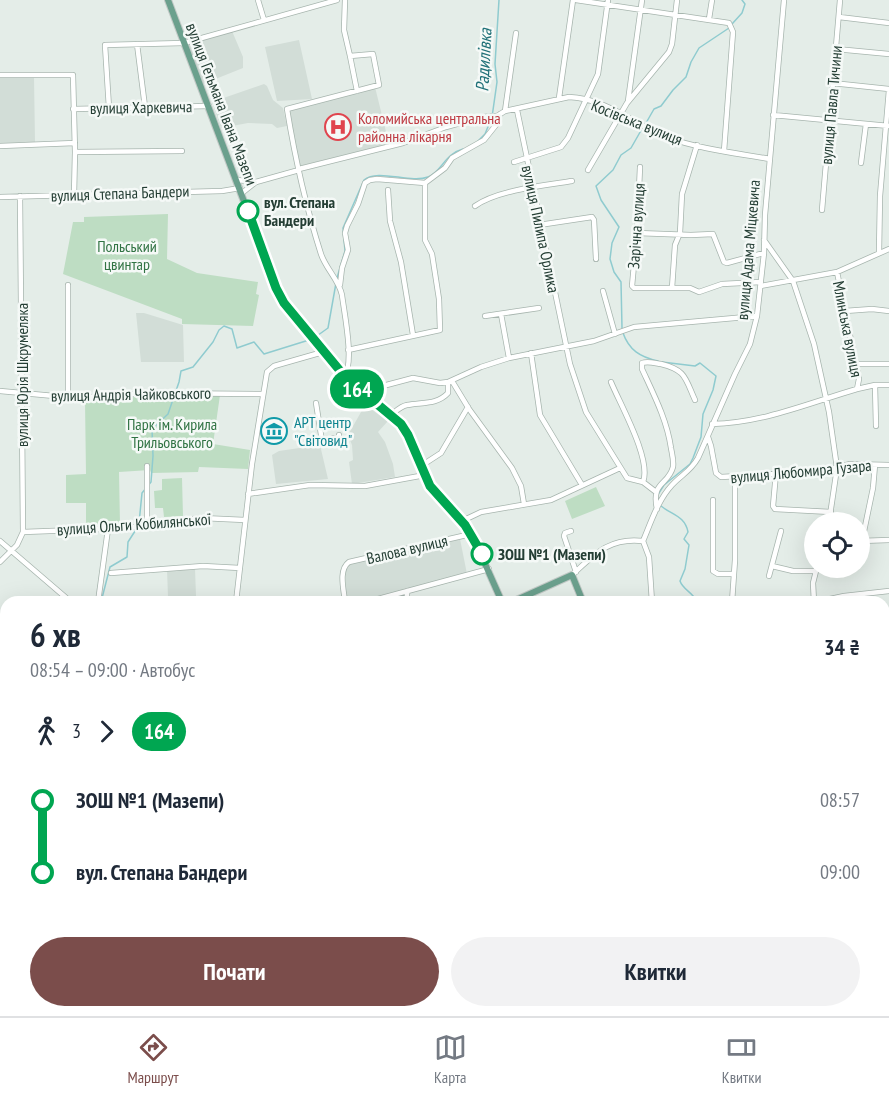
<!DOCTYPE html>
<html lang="uk">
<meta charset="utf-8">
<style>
:root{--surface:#fff;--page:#f2f2f3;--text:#1f2937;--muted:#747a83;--line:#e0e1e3;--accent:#7b4d4b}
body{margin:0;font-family:"PT Sans Narrow",sans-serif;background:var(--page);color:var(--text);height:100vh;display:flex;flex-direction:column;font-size:22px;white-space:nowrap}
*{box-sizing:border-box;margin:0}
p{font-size:20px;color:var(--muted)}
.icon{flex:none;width:33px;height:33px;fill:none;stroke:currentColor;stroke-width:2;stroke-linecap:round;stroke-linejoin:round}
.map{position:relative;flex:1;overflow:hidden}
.panel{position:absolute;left:0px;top:596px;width:890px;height:422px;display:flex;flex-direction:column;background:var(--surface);border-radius:18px 18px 0 0;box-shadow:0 6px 24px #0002}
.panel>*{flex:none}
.badge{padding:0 12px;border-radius:20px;font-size:21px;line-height:39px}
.controls{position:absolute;left:804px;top:512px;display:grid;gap:12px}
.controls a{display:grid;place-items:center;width:66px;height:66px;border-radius:50%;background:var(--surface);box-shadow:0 6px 24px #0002;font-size:30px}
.map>.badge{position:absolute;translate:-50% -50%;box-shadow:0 0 0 3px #fff}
.legs{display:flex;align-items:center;gap:9px;height:66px;padding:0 30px;font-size:20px}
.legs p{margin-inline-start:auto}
.headline{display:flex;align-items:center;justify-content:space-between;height:102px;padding:0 30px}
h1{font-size:33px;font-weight:700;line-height:45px}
.action{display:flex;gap:12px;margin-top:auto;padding:12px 30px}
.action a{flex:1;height:69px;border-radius:36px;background:var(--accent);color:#fff;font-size:24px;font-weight:700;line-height:69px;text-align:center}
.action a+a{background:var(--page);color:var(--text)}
ul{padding:0 30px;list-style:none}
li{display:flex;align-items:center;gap:21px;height:72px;font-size:22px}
li i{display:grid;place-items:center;width:9px;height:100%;margin:0 8px;background:currentColor}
li i::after{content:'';width:15px;height:15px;margin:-8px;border:4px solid;border-radius:50%;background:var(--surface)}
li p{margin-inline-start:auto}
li:first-child i{background:linear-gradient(#0000 50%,currentColor 0)}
li:last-child i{background:linear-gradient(currentColor 50%,#0000 0)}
.tab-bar{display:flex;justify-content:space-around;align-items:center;height:84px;border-top:2px solid var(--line);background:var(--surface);font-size:16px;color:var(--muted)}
.tab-bar a{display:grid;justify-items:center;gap:3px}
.tab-bar .on{color:var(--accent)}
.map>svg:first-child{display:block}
.built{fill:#d2ddd7}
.green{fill:#beddc3}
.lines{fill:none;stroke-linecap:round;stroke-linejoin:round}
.stream{stroke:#8fcbcf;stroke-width:1.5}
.minor-casing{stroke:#a7b5ae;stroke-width:6}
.major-casing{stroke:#c2c9c6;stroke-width:8}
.minor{stroke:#fff;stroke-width:4.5}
.major{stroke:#6ba08d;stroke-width:6}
.line-1-casing{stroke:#fff;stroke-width:14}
.line-1{stroke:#00a651;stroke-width:9}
.stop-1-dot{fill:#fff;stroke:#00a651;stroke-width:3}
.labels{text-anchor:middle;stroke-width:5;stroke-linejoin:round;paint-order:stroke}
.street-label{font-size:16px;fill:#243e34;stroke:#f5f9f7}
.health-label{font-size:16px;fill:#be3a42;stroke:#f5f9f7;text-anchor:start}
.stop-label{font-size:16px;font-weight:bold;fill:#243e34;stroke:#f5f9f7;text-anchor:start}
.park-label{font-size:16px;fill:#307343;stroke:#f5f9f7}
.culture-label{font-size:16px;fill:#0d838f;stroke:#f5f9f7;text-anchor:start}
.water-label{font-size:18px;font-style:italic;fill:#207178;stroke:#f5f9f7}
</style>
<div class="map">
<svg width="889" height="1016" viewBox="0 0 889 1016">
<rect width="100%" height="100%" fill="#e4ede8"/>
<path class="built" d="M232,31L243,57V68L203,84L188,44Z
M299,40L312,99L277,101L265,47Z
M0,77H34L35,142L0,143Z
M264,84L267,86L273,100L283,108L287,126L277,128L272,124L248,123L221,128L212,102Z
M375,87L389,144L300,166L288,109Z
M136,313H144L183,325L184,362H141Z
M365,405L388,421L378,432L385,442L393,464L395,477L352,484L349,462L353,460L352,445L348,435Z
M320,445L328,479L276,484L272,455L279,451Z
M460,539L467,574L362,601L347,602L345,571L350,564Z
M195,568L196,596L168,597L167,569Z"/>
<path class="green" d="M168,214L167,259L197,273L258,282L256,294L259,295L253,326L182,324V319L63,274L73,222H84V217Z
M152,394L220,395L213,444L250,450L248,469L199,467L198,472L151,473L150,470L119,472L120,524L86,525V503H66V475L86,474L85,401Z
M182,478L183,516L164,517L163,508H155L154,491L162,490V479Z
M596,487L605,506L572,519L565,501Z"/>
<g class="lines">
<path class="stream" d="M732,24L742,13L745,4L742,0
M646,123L654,109L661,106L673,90L686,77L691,62L699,48L729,28
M478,141L485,134L492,117L497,82L495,64L499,0
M337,278L345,251L343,228L364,180C378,168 410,184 428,177C442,172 444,154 463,149
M622,328L621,282L614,272L610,259L612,243L619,227L601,200L596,186L613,170L621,155L631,148L643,127
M623,333C629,350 640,357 658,361
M314,338L328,328L336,283
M657,496L664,485L690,464L693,458L701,437L703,414L713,390L716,376L700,363L695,366L662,362
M661,506C672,515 685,516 688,532L684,539L689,545L685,569L680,581C683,590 693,592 697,602
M139,523L142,493L151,482L153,456L152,429L168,414L179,382L181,371L193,367L213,342L219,330L224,326L232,329L237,348L254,342L264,354L309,340
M101,602L110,567L127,557L128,542L137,528
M406,1016L408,1011"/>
<defs>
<path id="minor" d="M258,0L264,20
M576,0L729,23L733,32L724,151
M839,17L889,23
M709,19L712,0
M137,44L145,107
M836,49L889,54
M350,56L357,91
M0,75H73L75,152L74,195
M832,83L889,89
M559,98L573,0
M628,101L642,0
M109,108L105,45L184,43L337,0
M73,109L209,106
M517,110L570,364L586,412L627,478L643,482
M505,111L516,33
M773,115L889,126
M0,146L75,143
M75,152L182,151
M514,162L561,147L568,138L598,74L608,0
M861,163L866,124
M640,167L637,233L632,286L634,288H690L699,292L722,284L761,282
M299,169L403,143L446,127L482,117L497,116L505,111L569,97C604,98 635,124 666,137C699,149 736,153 770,159
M588,170L627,103L669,52L672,44L677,0
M237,180L256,182L299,170
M388,190L390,221L401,262L413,335
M242,193L256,182
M0,197L222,191L240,188
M475,206C497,190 546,185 572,181
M822,210L840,0
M539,225L592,217L594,220L596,259
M637,233L691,235L713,234L724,262L727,263L764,253
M764,240L793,281L814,344L829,412L837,468L829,522
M879,252L880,196L889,90
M837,272L859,379L857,389L875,385H889
M340,285L342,268L348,250L345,233L347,226L358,204L365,183L370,180L377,179L425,183L445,168L452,158L484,140L496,125L500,114
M761,286L837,272L889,249
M672,288L675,245L680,233L682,194L697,145
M603,291L615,334
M845,311L872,309L889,311
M501,314L509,358
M485,316L539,308
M348,350L440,330L439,299L432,254L425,240V183
M531,353L540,415L582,485
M856,364H889
M344,376C355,364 344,312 342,295C339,280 326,269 321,254C306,207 295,158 287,109L379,85L373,54L350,56L344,30L345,0
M452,381L469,409L512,468L521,486L524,504
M611,382C620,404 652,460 643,482L656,492
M875,385L876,426
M0,391L76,398L148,393L263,394
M360,392L413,378L440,383L448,382L481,367L509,358L594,341L634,327L757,316
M68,398V285
M316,403L322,441L339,437V435
M391,415C396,411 401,406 407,405C422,402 437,405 448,393V382
M712,424C763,423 809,403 857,389
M708,437L711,446L716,473L721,477L804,472L832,469L850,464L889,465
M421,466L441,453L468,407
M776,473L773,506L775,509L831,512
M248,494L310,485L365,486L425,475
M713,500V571L718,574H734
M657,509C651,481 668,486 673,467C674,461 672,454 671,448C667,420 654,395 642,369V363C648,361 654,363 661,364C686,370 685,378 695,400
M462,521L481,512L551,500L620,468
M147,524V466
M571,531L565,533L564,536L576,572
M23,532L129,528L155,523L202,518L245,520
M0,541L71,602
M643,541C651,522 658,500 672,485C682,474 690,472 698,458L735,374L750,344L757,316L764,253L765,215L784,0
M643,541L649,557L652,602
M860,541L889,540
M862,541L873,488L875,465
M0,562L17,545L23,532L20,196
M772,566L793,571H816
M111,573L203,566L240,568
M572,575C595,554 610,537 643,541
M769,576L781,531
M407,591V602
M236,600L294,602
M98,602L108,529
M236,602L252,464L267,372L274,366L323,352
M345,602C344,590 338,570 349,562L471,534
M367,602L489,569
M732,602L735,560V477
M814,602L813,583L817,567
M816,602L844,596L889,591
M884,651L889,652
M884,677H889
M887,708L889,707
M0,713H6
M884,739H889
M884,759H889
M6,808L2,843L6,897
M884,840L889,842
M884,863L889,864
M0,908L6,907
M884,925L889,916
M884,941L889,942
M0,984H6
M471,1011L472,1016
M697,1011L698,1016
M804,1011L805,1016
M41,1016L70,1011
M173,1016L176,1011
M211,1016L212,1011
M356,1016L359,1011
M437,1016L440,1011
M514,1016L528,1011
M790,1016L791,1011"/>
<path id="major" d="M168,0L280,297L310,337L344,376L401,424L411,442L430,486L462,521L474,539L502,602
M512,602L572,575L583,602
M583,1011L585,1016"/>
</defs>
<use href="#minor" class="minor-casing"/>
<use href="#major" class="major-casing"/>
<use href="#minor" class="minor"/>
<use href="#major" class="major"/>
</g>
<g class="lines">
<defs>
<path id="line-1" d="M248,211L276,288L284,303L346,378L401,424L408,435L430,486L465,525L482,554"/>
</defs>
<use href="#line-1" class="line-1-casing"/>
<use href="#line-1" class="line-1"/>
</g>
<defs>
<symbol id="hospital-ring" viewBox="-11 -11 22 22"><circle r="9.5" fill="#f5f9f7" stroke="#e0444e" stroke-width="1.5"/><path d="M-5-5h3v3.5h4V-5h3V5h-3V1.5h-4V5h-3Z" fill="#e0444e"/></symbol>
<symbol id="museum-ring" viewBox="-11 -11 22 22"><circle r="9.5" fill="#f5f9f7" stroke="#0f9aa8" stroke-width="1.5"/><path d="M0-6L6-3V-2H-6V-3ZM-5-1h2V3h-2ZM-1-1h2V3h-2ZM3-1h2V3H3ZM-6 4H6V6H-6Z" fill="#0f9aa8"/></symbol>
</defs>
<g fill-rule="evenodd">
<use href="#hospital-ring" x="323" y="112" width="30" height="30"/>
<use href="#museum-ring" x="259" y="416" width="30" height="30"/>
</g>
<g class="stop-1-dot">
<circle cx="248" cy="211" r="10"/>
<circle cx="482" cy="554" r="10"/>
</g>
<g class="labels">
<g class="street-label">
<text transform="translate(222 104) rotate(69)" y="6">вулиця Гетьмана Івана Мазепи</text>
<text transform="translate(831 105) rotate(-85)" y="6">вулиця Павла Тичини</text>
<text transform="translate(141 107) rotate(-1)" y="6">вулиця Харкевича</text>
<text transform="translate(637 122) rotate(22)" y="6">Косівська вулиця</text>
<text transform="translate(120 193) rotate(-2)" y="6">вулиця Степана Бандери</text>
<text transform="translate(636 226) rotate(-86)" y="6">Зарічна вулиця</text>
<text transform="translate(541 229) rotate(78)" y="6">вулиця Пилипа Орлика</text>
<text transform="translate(748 250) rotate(-85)" y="6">вулиця Адама Міцкевича</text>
<text transform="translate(848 329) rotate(79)" y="6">Млинська вулиця</text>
<text transform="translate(22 375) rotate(-90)" y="6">вулиця Юрія Шкрумеляка</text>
<text transform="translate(131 394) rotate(-1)" y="6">вулиця Андрія Чайковського</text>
<text transform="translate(801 471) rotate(-5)" y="6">вулиця Любомира Гузара</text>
<text transform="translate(134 524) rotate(-4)" y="6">вулиця Ольги Кобилянської</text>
<text transform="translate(407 549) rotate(-13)" y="6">Валова вулиця</text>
</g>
<g class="health-label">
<text x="358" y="124">Коломийська центральна<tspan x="358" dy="18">районна лікарня</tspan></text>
</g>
<g class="stop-label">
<text x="264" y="208">вул. Степана<tspan x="264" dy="18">Бандери</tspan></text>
<text x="498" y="560">ЗОШ №1 (Мазепи)</text>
</g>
<g class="park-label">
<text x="127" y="252">Польський<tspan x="127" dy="18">цвинтар</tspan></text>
<text x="172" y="430">Парк ім. Кирила<tspan x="172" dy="18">Трильовського</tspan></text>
</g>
<g class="culture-label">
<text x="294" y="428">АРТ центр<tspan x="294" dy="18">"Світовид"</tspan></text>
</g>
<g class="water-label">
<text transform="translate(484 60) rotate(-87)" y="6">Радилівка</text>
</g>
</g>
</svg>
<div class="controls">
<a><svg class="icon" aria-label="locate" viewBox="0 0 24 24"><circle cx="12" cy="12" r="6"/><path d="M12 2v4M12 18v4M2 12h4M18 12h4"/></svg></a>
</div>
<b class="badge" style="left:357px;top:389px;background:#00a651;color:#fff">164</b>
<section class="panel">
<div class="headline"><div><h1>6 хв</h1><p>08:54 – 09:00 · Автобус</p></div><b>34 ₴</b></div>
<div class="legs"><svg class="icon" aria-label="walk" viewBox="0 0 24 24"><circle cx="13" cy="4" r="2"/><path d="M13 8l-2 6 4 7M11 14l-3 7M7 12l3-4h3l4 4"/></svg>3<svg class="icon" aria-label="forward" viewBox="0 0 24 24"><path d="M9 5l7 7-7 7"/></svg><b class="badge" style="background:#00a651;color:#fff">164</b></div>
<ul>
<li><i style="color:#00a651"></i><b>ЗОШ №1 (Мазепи)</b><p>08:57</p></li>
<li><i style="color:#00a651"></i><b>вул. Степана Бандери</b><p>09:00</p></li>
</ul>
<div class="action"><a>Почати</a><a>Квитки</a></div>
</section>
</div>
<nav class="tab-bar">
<a class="on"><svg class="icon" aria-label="directions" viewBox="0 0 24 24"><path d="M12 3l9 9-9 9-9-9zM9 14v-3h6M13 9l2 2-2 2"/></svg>Маршрут</a>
<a><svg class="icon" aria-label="map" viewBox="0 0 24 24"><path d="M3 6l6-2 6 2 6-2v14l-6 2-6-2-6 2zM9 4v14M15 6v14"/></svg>Карта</a>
<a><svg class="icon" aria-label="tickets" viewBox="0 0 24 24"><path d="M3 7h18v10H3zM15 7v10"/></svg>Квитки</a>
</nav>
